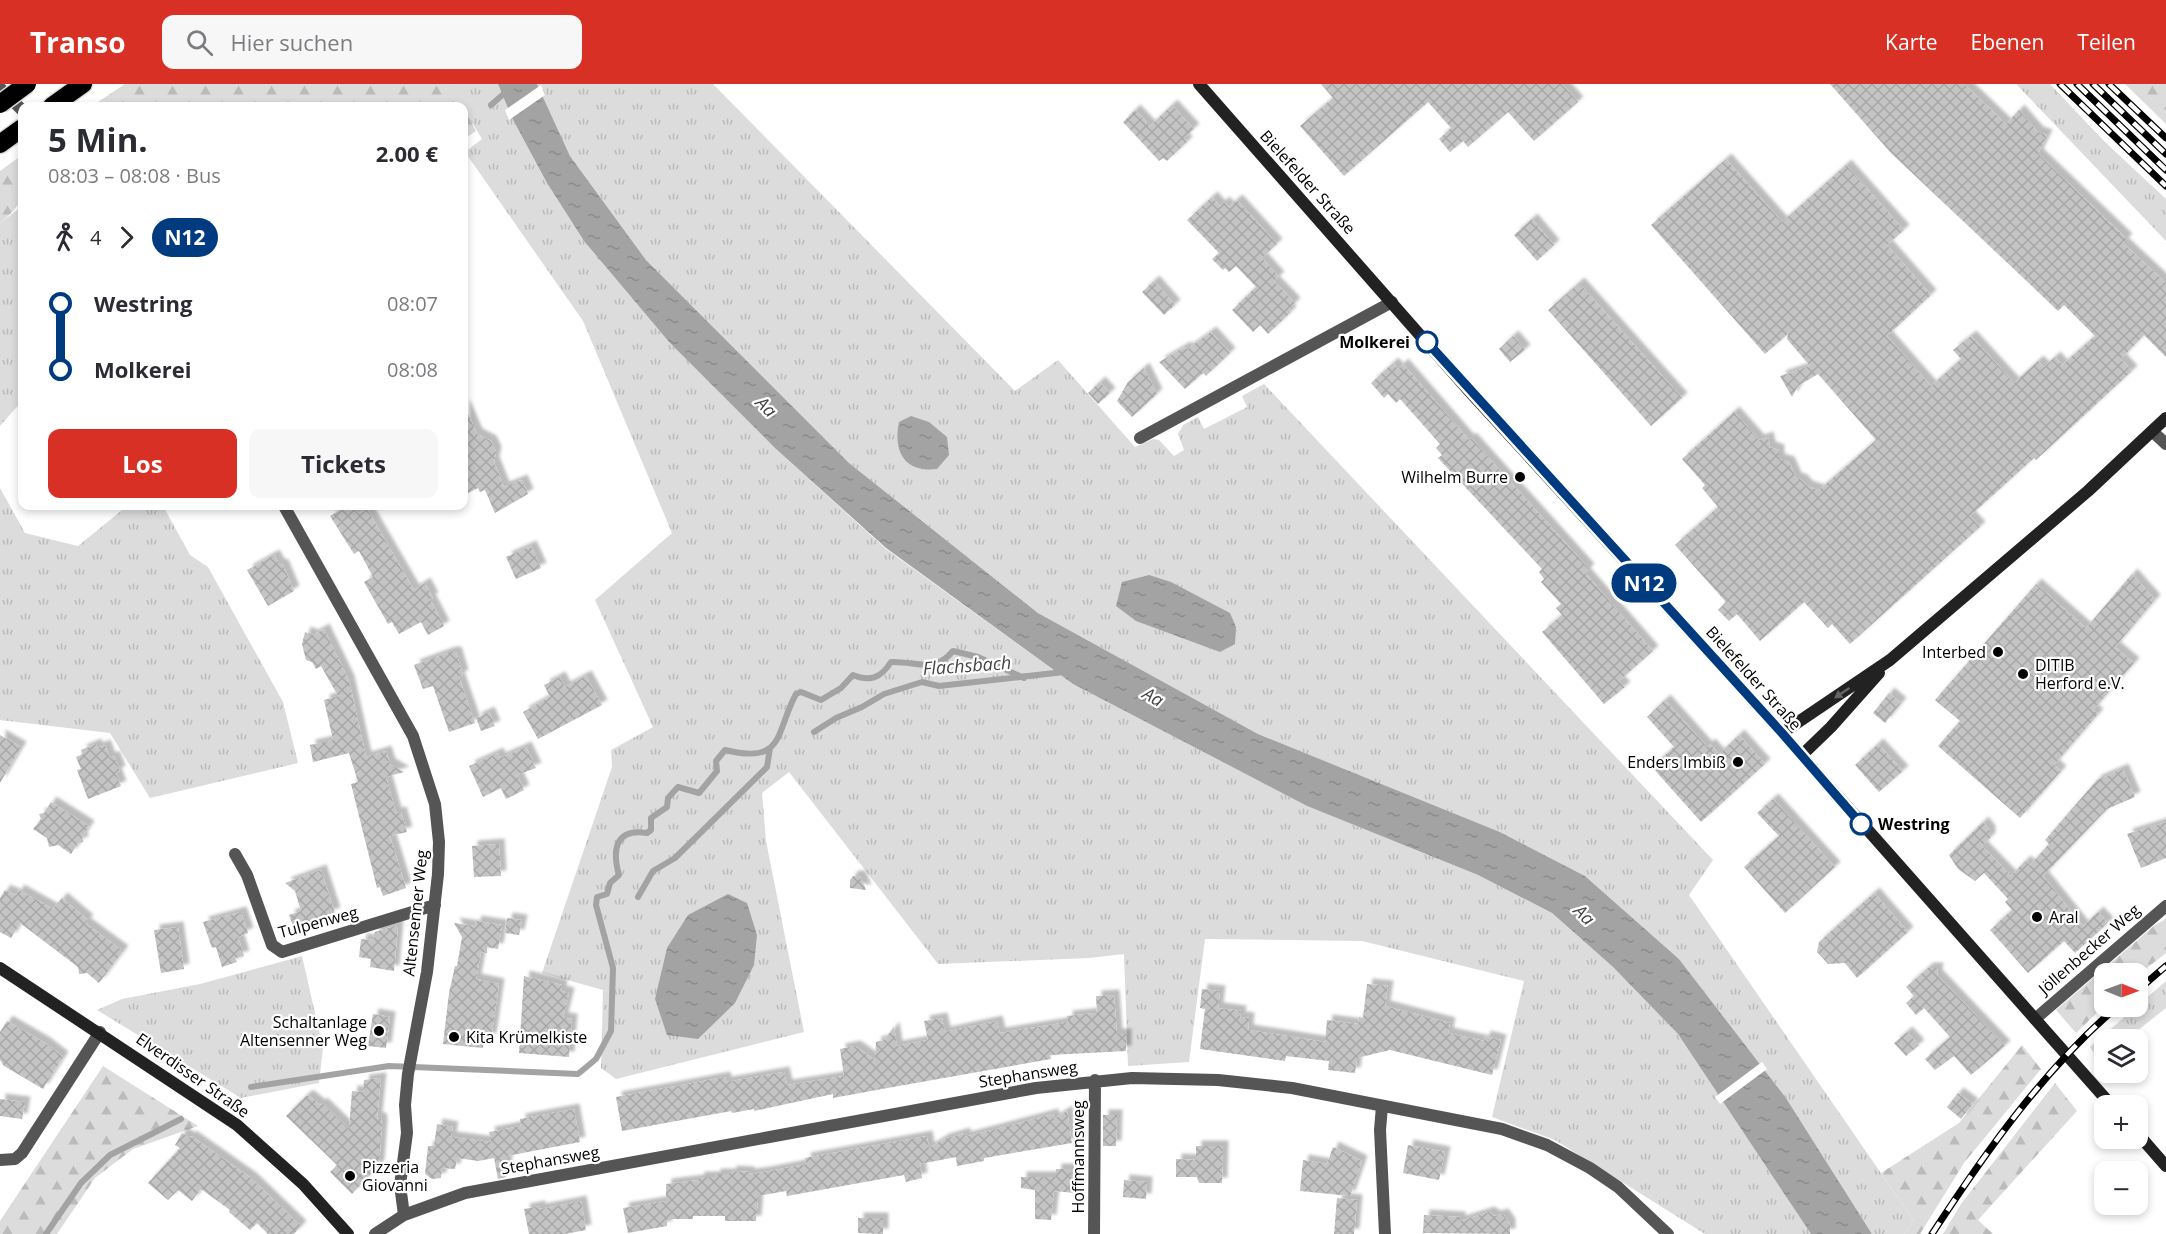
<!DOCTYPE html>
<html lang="de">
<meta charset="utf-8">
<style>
:root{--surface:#fff;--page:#f7f7f7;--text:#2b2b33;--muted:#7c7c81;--accent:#d93025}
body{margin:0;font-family:"Open Sans",sans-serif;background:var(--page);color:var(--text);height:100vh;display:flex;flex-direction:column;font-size:22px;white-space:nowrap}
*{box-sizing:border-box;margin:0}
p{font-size:20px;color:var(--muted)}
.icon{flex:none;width:33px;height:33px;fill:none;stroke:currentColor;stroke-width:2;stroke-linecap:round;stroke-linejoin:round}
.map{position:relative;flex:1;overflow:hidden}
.details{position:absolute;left:18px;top:18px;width:450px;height:408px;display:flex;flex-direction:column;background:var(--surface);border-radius:12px;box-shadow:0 3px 9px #0003}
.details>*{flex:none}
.badge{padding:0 12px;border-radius:20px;font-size:21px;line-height:39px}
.needle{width:39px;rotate:91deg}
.buttons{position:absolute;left:2094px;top:879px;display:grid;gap:12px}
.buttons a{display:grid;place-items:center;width:54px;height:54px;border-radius:12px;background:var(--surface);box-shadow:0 3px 9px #0003;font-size:30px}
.map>.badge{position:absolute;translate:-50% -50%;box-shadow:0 0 0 3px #fff}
.legs{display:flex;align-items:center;gap:9px;height:66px;padding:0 30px;font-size:20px}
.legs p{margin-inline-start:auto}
.overview{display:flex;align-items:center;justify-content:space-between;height:102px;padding:0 30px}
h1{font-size:33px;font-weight:700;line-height:45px}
.action{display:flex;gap:12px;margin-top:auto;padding:12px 30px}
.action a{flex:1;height:69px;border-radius:12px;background:var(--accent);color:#fff;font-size:24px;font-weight:700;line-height:69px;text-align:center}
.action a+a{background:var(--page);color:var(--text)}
ul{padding:0 30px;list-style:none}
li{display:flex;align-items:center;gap:21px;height:66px;font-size:22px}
li i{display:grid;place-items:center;width:9px;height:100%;margin:0 8px;background:currentColor}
li i::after{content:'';width:15px;height:15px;margin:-8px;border:4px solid;border-radius:50%;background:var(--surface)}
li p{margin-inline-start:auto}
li:first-child i{background:linear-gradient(#0000 50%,currentColor 0)}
li:last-child i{background:linear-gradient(currentColor 50%,#0000 0)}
header{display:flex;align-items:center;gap:36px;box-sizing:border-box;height:84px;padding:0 30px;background:var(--accent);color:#fff}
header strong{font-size:28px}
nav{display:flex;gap:33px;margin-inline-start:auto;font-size:21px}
.search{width:420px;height:54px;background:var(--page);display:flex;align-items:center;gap:15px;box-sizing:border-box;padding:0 21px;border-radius:12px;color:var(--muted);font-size:22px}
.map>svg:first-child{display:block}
.grass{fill:url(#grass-tufts)}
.forest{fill:url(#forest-firs)}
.water{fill:url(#water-ripples)}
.pier{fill:#fff}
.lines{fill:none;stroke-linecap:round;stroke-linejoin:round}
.stream{stroke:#a3a3a3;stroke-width:6}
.building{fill:url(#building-cross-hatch);filter:url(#shadow)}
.highway-casing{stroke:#dbdbdb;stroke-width:21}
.street{stroke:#555;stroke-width:12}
.secondary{stroke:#222;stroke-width:12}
.highway{stroke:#000;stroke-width:18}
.rail-casing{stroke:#000;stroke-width:7}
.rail{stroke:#fff;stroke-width:4.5;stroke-dasharray:14;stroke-linecap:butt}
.highway-bridge-casing{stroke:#dbdbdb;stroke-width:21;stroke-linecap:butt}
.highway-bridge{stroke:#000;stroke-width:18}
.oneway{fill:#646464}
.line-1-casing{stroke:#fff;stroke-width:14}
.line-1{stroke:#003b80;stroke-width:9}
.stop-1-dot{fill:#fff;stroke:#003b80;stroke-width:3}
.poi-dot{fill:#000;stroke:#fff;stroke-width:2}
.labels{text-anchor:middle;stroke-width:4.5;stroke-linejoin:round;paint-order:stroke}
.street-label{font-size:16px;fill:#000;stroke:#fff}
.stop-label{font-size:16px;font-weight:bold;fill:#000;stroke:#fff;text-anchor:end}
.poi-label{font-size:16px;fill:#000;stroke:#fff;text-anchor:end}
.water-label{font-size:18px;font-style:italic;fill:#444;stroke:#fff}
</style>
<header>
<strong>Transo</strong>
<div class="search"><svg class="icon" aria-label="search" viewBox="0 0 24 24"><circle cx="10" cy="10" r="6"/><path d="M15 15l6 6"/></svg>Hier suchen</div>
<nav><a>Karte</a><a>Ebenen</a><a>Teilen</a></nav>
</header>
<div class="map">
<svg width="2166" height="1150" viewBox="0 0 2166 1150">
<defs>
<pattern id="grass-tufts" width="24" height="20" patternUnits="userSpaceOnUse" patternTransform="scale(1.5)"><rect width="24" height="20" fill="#dcdcdc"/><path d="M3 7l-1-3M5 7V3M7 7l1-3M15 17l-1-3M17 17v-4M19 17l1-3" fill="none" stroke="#bbb"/></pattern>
<pattern id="forest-firs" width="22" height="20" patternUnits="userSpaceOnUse" patternTransform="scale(1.5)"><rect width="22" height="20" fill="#dcdcdc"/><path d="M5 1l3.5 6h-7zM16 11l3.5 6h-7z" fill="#bbb"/></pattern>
<pattern id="water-ripples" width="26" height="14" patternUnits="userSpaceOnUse" patternTransform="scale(1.5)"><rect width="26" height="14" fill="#a3a3a3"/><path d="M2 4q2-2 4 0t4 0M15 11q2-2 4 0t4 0" fill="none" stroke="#8b8b8b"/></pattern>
<pattern id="building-cross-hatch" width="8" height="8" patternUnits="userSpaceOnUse" patternTransform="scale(1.5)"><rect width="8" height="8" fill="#c4c4c4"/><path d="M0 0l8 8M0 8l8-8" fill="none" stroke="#a7a7a7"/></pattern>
<filter id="shadow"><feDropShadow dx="5.5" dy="-5.5" stdDeviation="1.5" flood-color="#0004"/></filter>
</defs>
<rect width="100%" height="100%" fill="#fff"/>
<path class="grass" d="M454,0H498L512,34L547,99L584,157L669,258L776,365L886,465L1073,600L1307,722L1478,791L1552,829L1613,883L1678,950L1811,1150H1705L1555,1056L1492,1033L1524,897L1362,857L1205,855L1189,978L1128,982L1124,870L1089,874L938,880L789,688L762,709L766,757L804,948L616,995L601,984L603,906L542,889L612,683L611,666L653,643L595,516L672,449L583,237L465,68L482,55L458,15Z
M537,0H713L1015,307L1058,276L1135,363L1153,355L1159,356L1174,372L1184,366L1178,350L1183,341L1198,333L1204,345L1247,323L1242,312L1264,300L1713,776L1689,811L1914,1137L1904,1150H1872L1786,1014L1679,875L1585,792L1500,748L1258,650L1038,529L849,379L646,176L570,72Z
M2016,0H2050L2104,57L2166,115V157Z
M22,117V317L0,342V139L17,126Z
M0,404L25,449L78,462L127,422H163L190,471L208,483L283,618L298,679L150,714L110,649L0,636Z
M302,872L323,964L319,999L241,1014L97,926L122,915L200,900Z
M2166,897V924L2127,955L2104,956V974L2100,978L2090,963Z"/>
<path class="forest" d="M125,0H454L463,22H92Z
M2125,0H2166V40Z
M464,24L476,47L464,55Z
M22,71C23,106 30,115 0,139V87Z
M2166,835V869L2138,891L2104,890V922L2076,949L2056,926L2155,841Z
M2022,961L2041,985L1964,1079L1920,1150H1904L1914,1137L1881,1089L1959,1039Z
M103,982L198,1042L133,1065L95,1094L57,1150H0V1137Z
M2055,999L2077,1027L1978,1136L1993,1150H1943L1961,1120Z"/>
<path class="water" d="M498,0H537L570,72L646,176L849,379L1038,529L1258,650L1500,748L1585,792L1679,875L1786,1014L1872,1150H1811L1678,950L1613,883L1552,829L1478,791L1307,722L1073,600L886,464L776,365L669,258L584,157L547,99L512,34Z
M911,332L929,338L947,353L949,371L937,385C904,389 893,367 899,338Z
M1149,491L1171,498L1230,529L1236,543L1235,560L1220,568L1136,537L1116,522L1122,498Z
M728,810L747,819L757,851L754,881L735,919L698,955L667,951L655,915L667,864L688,831Z"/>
<path class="pier" d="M541,1L545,11L509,36L505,26Z
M1762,978L1767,985L1720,1020L1715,1013Z"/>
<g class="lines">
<path class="stream" d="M491,21L515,0
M814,648L836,634L862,623L884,610L922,598L939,602L1064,588
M638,813L653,787L675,774L767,683L770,664
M251,1003L389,982L578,990L596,975L611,947L613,884L596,821L597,813L607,810L610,799L619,791C612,766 615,744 647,749L651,746V734L667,723L668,714L678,703L699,709L717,687L716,677L725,666C785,681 775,649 796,610L801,608L821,616L841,604L853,591C870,598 881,594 891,578C917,577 934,590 953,567L978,573L1024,594
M46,1150L81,1099L110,1071L181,1035"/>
</g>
<path class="building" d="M1321,0H1562L1578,18L1534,57L1508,28L1468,63L1463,57L1450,68L1439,55L1451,44L1428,18L1344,92L1300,42L1333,14Z
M1830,0H1964L2006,40L2019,26L2038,48L2047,51L2038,70L2127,155L2123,159L2166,199V273L2144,251L2121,275L2132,287L2036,376L2034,374L1970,432L1980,443L1850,560L1832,540L1828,544L1804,518L1760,557L1737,530L1729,537L1718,526L1726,518L1675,461L1718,423L1702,404L1705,401L1682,375L1734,328L1759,356L1768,353L1770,363L1779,366V375L1789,378L1796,394L1802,396L1807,402L1819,406L1876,356L1818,290L1798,302L1792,313L1780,292L1810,282L1787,255L1788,250L1765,270L1651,141L1726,75L1782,138L1846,81L1904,146L1887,161L1931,211L1887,252L1931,302L1961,275L1953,266L1971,252L2014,299L2038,277L2044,283L2055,273L2062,281L2095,252L2064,221L2058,227L2017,188L1891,69Z
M1172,21L1194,45L1184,54L1187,58L1167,77L1163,74L1159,77L1123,38L1135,26L1150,42Z
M1212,113L1220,122L1224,118L1229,123L1237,116L1277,160L1262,174L1279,193L1274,197L1295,219L1289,225L1291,228L1268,250L1260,241L1253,248L1232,226L1256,203L1236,182L1229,188L1225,184L1223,186L1212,175L1219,169L1187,136Z
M1532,135L1554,161L1537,177L1514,151Z
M1154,197L1175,221L1164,231L1142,208Z
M1579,199L1682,314L1651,342L1548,226Z
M1211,248L1230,269L1206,292L1203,289L1185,305L1159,278L1185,263L1187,265Z
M1513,252L1525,266L1510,278L1499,265Z
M1393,279L1398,285L1403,280L1469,356L1471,354L1589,485L1585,489L1653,567L1619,597L1625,603L1604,620L1542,548L1562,531L1556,524L1561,520L1541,498L1544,495L1539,488L1542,485L1438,374L1442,371L1436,364L1440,360L1400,315L1396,319L1388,310L1384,314L1371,299Z
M1144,284L1157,310L1132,333L1117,317L1128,298Z
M1100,298L1110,309L1098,320L1088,309Z
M464,320L477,350L491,357L496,368L494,378L504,403L522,396L528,410L495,429L485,406L480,408L478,404L464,411Z
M347,422H352L358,430L367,425L414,506L425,499L433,514L430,515L444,542L428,551L421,538L399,550L392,538L388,540L364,498L373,493L359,467L354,470L330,432Z
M531,462L541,484L516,495L506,473Z
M274,471L279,480L283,481L294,507L268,522L247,486Z
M2132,490L2155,516L2115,563L2134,579L2093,626L2098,630L2054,681L2061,687L2020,734L1938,662L1960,637L1935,616L2036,500L2086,544Z
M324,545L349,597L366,673L386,667L390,680L404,688L386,693L396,729L401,728L407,748L390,752L406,804L383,812L380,803L377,804L351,700L358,698L349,669L313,678L310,661L333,656L324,616L338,612L321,582L316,585L312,578L306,576L302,560L305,548L313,551Z
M450,568H456L463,591L459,593L475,639L449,648L433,602L423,605L414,581Z
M586,592L602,621L538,655L523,628L550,613L544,601L560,593L565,603Z
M1889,609L1901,619L1885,639L1873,629Z
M1665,616L1707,663L1710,660L1719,670L1739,651L1765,680L1701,738L1652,683L1674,663L1647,633Z
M489,628L495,642L481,647L476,634Z
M0,651L21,663L0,699Z
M96,660L97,664L105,661L110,674L114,672L120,687L116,689L121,702L88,715L77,686L81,685L76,673L83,670L81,666Z
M1878,660L1903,687L1879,708L1855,681Z
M526,663L536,684L517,691L524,706L506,715L501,704L483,713L469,682L498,669L500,674Z
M2123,685L2135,713L2107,725L2043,792L2083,842L2098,828L2108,839L2075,869L2064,857L2028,889L1990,846L2012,826L2005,818L2008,815L1984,789L1975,797L1958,785L1949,771L1983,738L1990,747V754L1982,762L2011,792L2025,777L2030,781L2049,760L2045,756L2097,696Z
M1773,715L1835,783L1785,829L1744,783L1779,752L1757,729Z
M51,718L89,742L82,753L83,758L78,759L71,770L58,761L49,763L47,754L33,745L41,735L39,730L44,729Z
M2166,738V774L2141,784L2127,750Z
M499,760L501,792L474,793L472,762Z
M321,786L335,829L321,833L322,837L295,847L289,831L301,827L295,807L285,799Z
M853,792H860L866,806L850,804V796Z
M5,806L16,811L19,806L53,825L62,814L88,836L85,839L123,867L99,899L87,889L79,890L78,883L20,839L11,854L0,848V814Z
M1874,809L1908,848L1857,894L1845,879L1828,880L1817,868L1819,858Z
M241,828L248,849L238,853L244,872L235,874L237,878L222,883L216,863L212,864L203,838Z
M507,834L522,836L519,851L505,849Z
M476,837L502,841L498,865L487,863V869L481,868L476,895L499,900L491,955L484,954L483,964L443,960L449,909L455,882H457L462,853L454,839L475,842Z
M398,841L394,887L370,883L371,875L359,873L361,855L373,856L375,848Z
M178,843L184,885L161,889L154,846Z
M1928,884H1938L1937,891L2005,962L1971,991L1954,972L1935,986L1925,975L1950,953L1924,924L1916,931L1906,919L1914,912L1906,903Z
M524,892L562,901L561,907L569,909L563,934L572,935L569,973L519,969Z
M1367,900L1388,902L1385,922L1450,939L1448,949L1484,957L1485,952L1501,956L1492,991L1390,966L1357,974L1355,989L1328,986L1329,977L1286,972L1285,977L1200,965L1205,925L1200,924L1202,905L1220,907L1218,924L1241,927L1240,933L1249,934L1248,946L1325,958L1327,936L1358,940L1359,933L1363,934Z
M1114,911L1117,950H1126V967L1050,971L1051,975L893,1003L833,1014V1010L754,1027V1025L732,1029L731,1027L622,1047L616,1013L725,993L726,998L784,988L787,1001L844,992L840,965L855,962L875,976L876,958L884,956L894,943L897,962L928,956L924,937L942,934L945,948L997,937L1000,949L1068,938L1067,932L1097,929L1096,912Z
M373,930L390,933L386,964L368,962Z
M7,937L45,959L63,973L43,1005L4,982L0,976V948Z
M1907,948L1919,961L1906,972L1894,959Z
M381,994L377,1034H381L382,1041L379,1081L352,1110L330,1088L337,1081L286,1032L306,1012H309L320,1021L322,1019L349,1045L352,1007L363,1008L364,996Z
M1958,1009L1973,1020L1961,1035L1947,1023Z
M0,1015L25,1018L22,1035L0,1032Z
M574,1025L580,1058L507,1072L506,1093L498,1095L494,1074L478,1077L457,1074L455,1085L442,1084L441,1094L432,1095L425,1090L428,1062H434L437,1040L453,1043L451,1053L491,1058L489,1048L521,1042L520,1035Z
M1067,1027L1072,1059L984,1074V1077L957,1082L956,1073L920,1080L922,1094L906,1098L904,1091L787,1112L786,1107L758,1112L756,1137H725V1132H693V1135H667V1142L628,1149L623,1124L666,1117V1100L699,1096V1093H715V1090H731V1087L749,1088V1090L765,1088L806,1080L805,1074L927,1052L929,1064L944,1055L965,1049V1053L1053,1030L1054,1035Z
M1103,1031H1117L1116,1062H1103Z
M182,1049L190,1054L191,1052L251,1094L301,1142L294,1150H268L257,1139L250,1146L229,1128L230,1126L201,1105L192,1117L178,1106L168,1116L148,1099L180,1064L175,1061Z
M1408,1061L1445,1068L1439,1096L1403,1089Z
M1196,1062H1223L1222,1099H1199L1197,1093H1176V1075L1196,1076Z
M1333,1063L1362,1077L1350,1112L1300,1107L1303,1076L1327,1080Z
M1056,1085H1071V1093H1075V1109L1054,1107L1051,1136L1035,1135V1106L1021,1104V1093H1056Z
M1124,1096L1147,1098L1146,1115L1123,1113Z
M1337,1114L1357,1116L1354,1150H1334Z
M581,1117L586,1146L565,1150H529L524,1125L540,1122V1125Z
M1489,1128L1495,1132L1503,1130L1510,1140V1150L1423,1149L1424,1131L1460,1133V1137Z
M858,1134H883V1150L858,1149Z"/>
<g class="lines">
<defs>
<path id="highway" d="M52,22L83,0
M0,60L22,44"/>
</defs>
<use href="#highway" class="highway-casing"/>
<path class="street" d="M0,4L22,26
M2152,347L2166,360
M1140,354L1392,218
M284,422L413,652L435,720L439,758L438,790L427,888L408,990L405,1021L407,1049L400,1101L404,1131
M235,770L247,791L272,861L282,868L435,821
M2035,935L2166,822
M1382,1022L1380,1046L1385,1150
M0,1076L15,1075L22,1069L100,948
M375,1150L404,1131L465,1109L1036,1004L1132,994L1218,996L1292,1004L1502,1045L1547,1061L1590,1084L1618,1103L1668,1150
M1094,1150L1095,996"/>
<path class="secondary" d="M1199,0L1470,308L1782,649L2112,1022
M1782,649L1890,576L2088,407L2166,334
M1802,671L1831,643L1879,589
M0,884L237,1041L303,1100L348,1150
M2138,1050L2166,1082"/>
<use href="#highway" class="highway"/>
<defs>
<path id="rail" d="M2060,0L2166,102
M2077,0L2166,86
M2093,0L2166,70
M2109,0L2166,54
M2138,906L2166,882
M1932,1150C1985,1069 2043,986 2118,922"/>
</defs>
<use href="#rail" class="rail-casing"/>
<use href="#rail" class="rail"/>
<defs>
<path id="highway-bridge" d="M0,20L27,0"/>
</defs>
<use href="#highway-bridge" class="highway-bridge-casing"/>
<use href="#highway-bridge" class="highway-bridge"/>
</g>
<defs><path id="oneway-solid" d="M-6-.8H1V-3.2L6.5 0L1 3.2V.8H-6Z" transform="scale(1.5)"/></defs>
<use class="oneway" href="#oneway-solid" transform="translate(1842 609) rotate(146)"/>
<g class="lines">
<defs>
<path id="line-1" d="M1427,258L1782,649L1861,740"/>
</defs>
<use href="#line-1" class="line-1-casing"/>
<use href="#line-1" class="line-1"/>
</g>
<g class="stop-1-dot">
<circle cx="1427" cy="258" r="10"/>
<circle cx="1861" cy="740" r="10"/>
</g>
<g class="poi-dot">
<circle cx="1520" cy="393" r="6"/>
<circle cx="1998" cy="568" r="6"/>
<circle cx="2023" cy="590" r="6"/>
<circle cx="1738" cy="678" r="6"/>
<circle cx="2037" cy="833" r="6"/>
<circle cx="379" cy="947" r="6"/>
<circle cx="454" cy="953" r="6"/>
<circle cx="350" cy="1092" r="6"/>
</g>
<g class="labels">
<g class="street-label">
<text transform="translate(1308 98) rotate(48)" y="6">Bielefelder Straße</text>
<text transform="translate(1754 594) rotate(48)" y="6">Bielefelder Straße</text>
<text transform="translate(415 829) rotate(-84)" y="6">Altensenner Weg</text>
<text transform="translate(318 838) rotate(-15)" y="6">Tulpenweg</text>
<text transform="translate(2089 865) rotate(-41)" y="6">Jöllenbecker Weg</text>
<text transform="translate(1028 990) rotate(-9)" y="6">Stephansweg</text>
<text transform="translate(193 991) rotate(35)" y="6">Elverdisser Straße</text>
<text transform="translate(1078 1073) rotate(-90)" y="6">Hoffmannsweg</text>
<text transform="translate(550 1076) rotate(-10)" y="6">Stephansweg</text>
</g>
<g class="stop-label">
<text x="1410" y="264">Molkerei</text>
<text x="1878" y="746" text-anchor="start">Westring</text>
</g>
<g class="poi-label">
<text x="1508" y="399">Wilhelm Burre</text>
<text x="1986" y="574">Interbed</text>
<text x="2035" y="587" text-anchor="start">DITIB<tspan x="2035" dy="18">Herford e.V.</tspan></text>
<text x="1726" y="684">Enders Imbiß</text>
<text x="2049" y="839" text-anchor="start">Aral</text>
<text x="367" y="944">Schaltanlage<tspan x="367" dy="18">Altensenner Weg</tspan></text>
<text x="466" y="959" text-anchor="start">Kita Krümelkiste</text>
<text x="362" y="1089" text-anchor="start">Pizzeria<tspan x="362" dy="18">Giovanni</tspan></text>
</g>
<g class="water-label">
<text transform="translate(766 323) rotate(45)" y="6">Aa</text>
<text transform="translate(967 582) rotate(-4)" y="6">Flachsbach</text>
<text transform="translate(1153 613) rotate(30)" y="6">Aa</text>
<text transform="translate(1584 831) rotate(45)" y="6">Aa</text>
</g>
</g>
</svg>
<div class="buttons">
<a><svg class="needle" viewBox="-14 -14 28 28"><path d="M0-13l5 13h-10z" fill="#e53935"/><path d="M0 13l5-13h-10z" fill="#7c7c81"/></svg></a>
<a><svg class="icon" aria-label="layers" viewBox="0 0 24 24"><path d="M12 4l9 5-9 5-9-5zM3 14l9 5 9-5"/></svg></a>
<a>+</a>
<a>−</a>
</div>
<b class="badge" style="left:1644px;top:499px;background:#003b80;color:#fff">N12</b>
<section class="details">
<div class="overview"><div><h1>5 Min.</h1><p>08:03 – 08:08 · Bus</p></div><b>2.00 €</b></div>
<div class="legs"><svg class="icon" aria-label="walk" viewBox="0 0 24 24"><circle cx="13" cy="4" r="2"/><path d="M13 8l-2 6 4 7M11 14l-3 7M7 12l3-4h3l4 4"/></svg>4<svg class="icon" aria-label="forward" viewBox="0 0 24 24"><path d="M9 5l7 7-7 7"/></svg><b class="badge" style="background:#003b80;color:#fff">N12</b></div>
<ul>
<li><i style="color:#003b80"></i><b>Westring</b><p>08:07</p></li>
<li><i style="color:#003b80"></i><b>Molkerei</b><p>08:08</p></li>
</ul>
<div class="action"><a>Los</a><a>Tickets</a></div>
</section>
</div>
